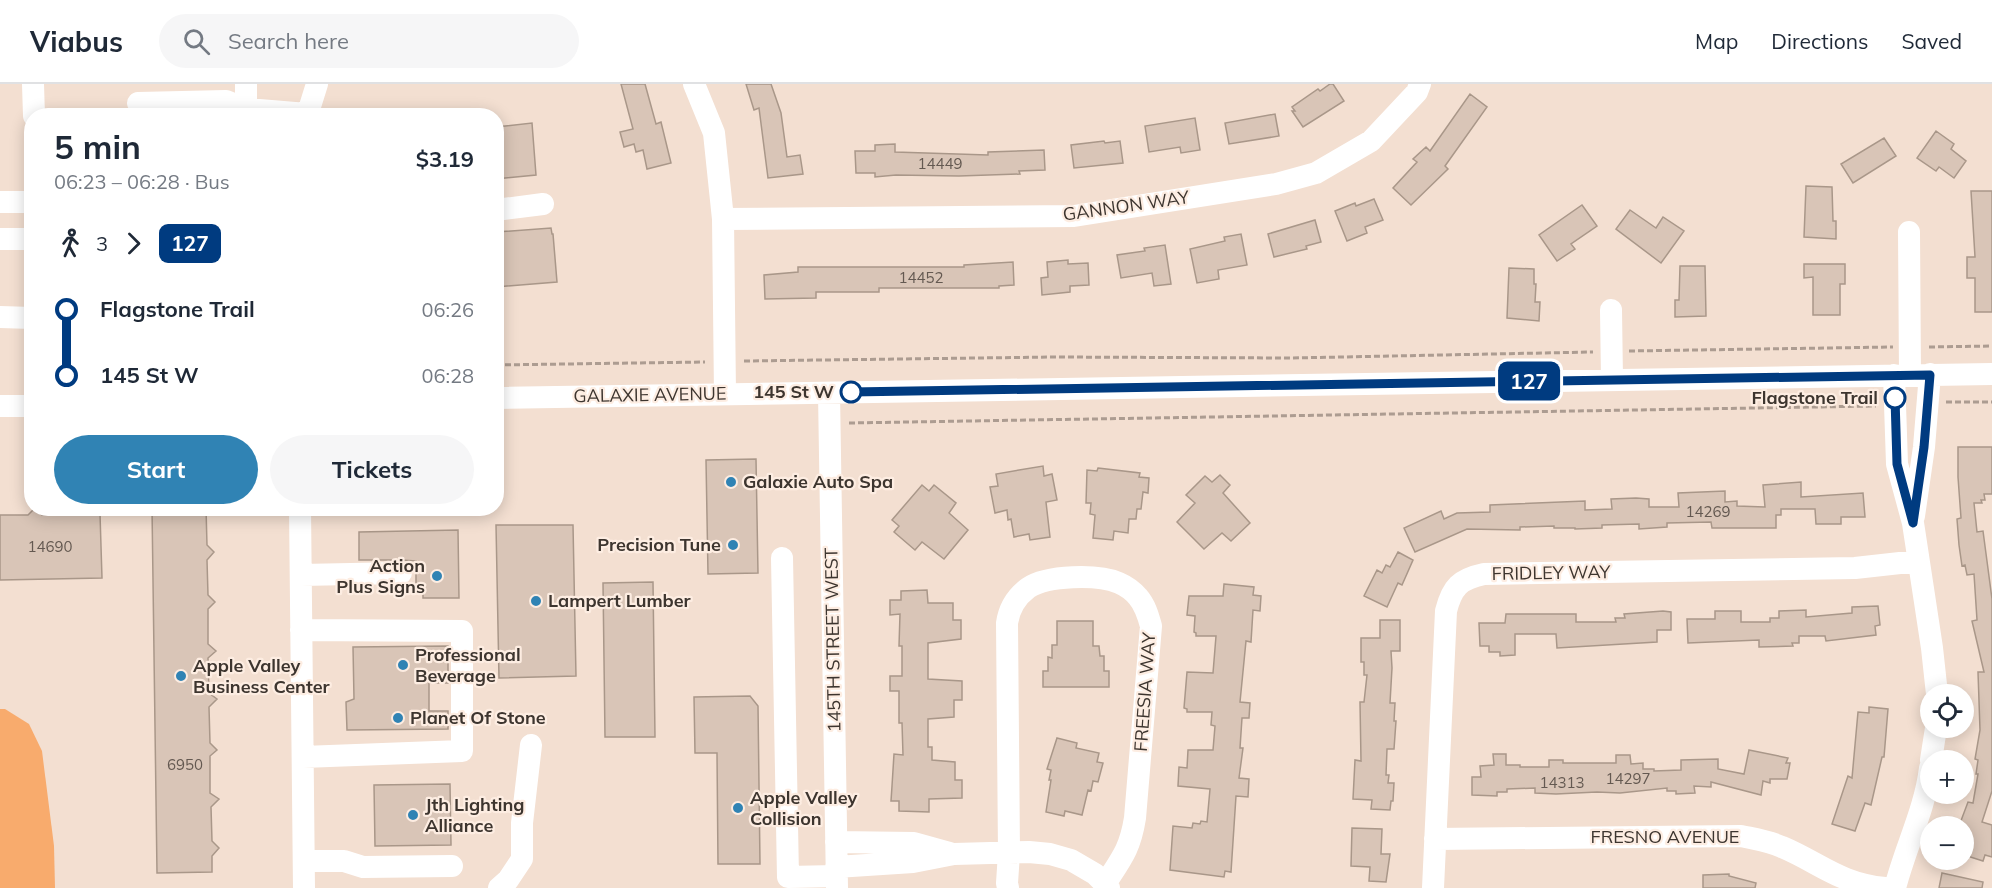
<!DOCTYPE html>
<meta charset="utf-8">
<style>
:root{--surface:#fff;--page:#f6f6f7;--text:#1f2937;--muted:#747a83;--line:#e0e1e3;--accent:#3083b4}
body{margin:0;font-family:Mulish,sans-serif;background:var(--page);color:var(--text);height:100vh;display:flex;flex-direction:column;font-size:22px;white-space:nowrap}
*{box-sizing:border-box;margin:0}
p{font-size:20px;color:var(--muted)}
.icon{flex:none;width:33px;height:33px;fill:none;stroke:currentColor;stroke-width:2;stroke-linecap:round;stroke-linejoin:round}
.map{position:relative;flex:1;overflow:hidden}
.details{position:absolute;left:24px;top:24px;width:480px;height:408px;display:flex;flex-direction:column;background:var(--surface);border-radius:24px;box-shadow:0 3px 15px #0003}
.details>*{flex:none}
.badge{padding:0 12px;border-radius:9px;font-size:21px;line-height:39px}
.tools{position:absolute;left:1920px;top:600px;display:grid;gap:12px}
.tools a{display:grid;place-items:center;width:54px;height:54px;border-radius:50%;background:var(--surface);box-shadow:0 3px 15px #0003;font-size:30px}
.map>.badge{position:absolute;translate:-50% -50%;box-shadow:0 0 0 3px #fff}
.legs{display:flex;align-items:center;gap:9px;height:66px;padding:0 30px;font-size:20px}
.legs p{margin-inline-start:auto}
.head{display:flex;align-items:center;justify-content:space-between;height:102px;padding:0 30px}
h1{font-size:33px;font-weight:700;line-height:45px}
.action{display:flex;gap:12px;margin-top:auto;padding:12px 30px}
.action a{flex:1;height:69px;border-radius:36px;background:var(--accent);color:#fff;font-size:24px;font-weight:700;line-height:69px;text-align:center}
.action a+a{background:var(--page);color:var(--text)}
ul{padding:0 30px;list-style:none}
li{display:flex;align-items:center;gap:21px;height:66px;font-size:22px}
li i{display:grid;place-items:center;width:9px;height:100%;margin:0 8px;background:currentColor}
li i::after{content:'';width:15px;height:15px;margin:-8px;border:4px solid;border-radius:50%;background:var(--surface)}
li p{margin-inline-start:auto}
li:first-child i{background:linear-gradient(#0000 50%,currentColor 0)}
li:last-child i{background:linear-gradient(currentColor 50%,#0000 0)}
header{display:flex;align-items:center;gap:36px;box-sizing:border-box;height:84px;padding:0 30px;background:var(--surface);border-bottom:2px solid var(--line)}
header strong{font-size:28px}
nav{display:flex;gap:33px;margin-inline-start:auto;font-size:21px}
.search{width:420px;height:54px;background:var(--page);display:flex;align-items:center;gap:15px;box-sizing:border-box;padding:0 21px;border-radius:33px;color:var(--muted);font-size:22px}
.map>svg:first-child{display:block}
.water{fill:#f8ab6d}
.building{fill:#d9c5b7;stroke:#a99789;stroke-width:1.5}
.lines{fill:none;stroke-linecap:round;stroke-linejoin:round}
.path{stroke:#ac9c91;stroke-width:3;stroke-dasharray:6 3;stroke-linecap:butt}
.minor{stroke:#fff;stroke-width:22}
.line-1-casing{stroke:#fff;stroke-width:14}
.line-1{stroke:#003b80;stroke-width:9}
.stop-1-dot{fill:#fff;stroke:#003b80;stroke-width:3}
.poi-dot{fill:#3083b4;stroke:#fdede2;stroke-width:2}
.labels{text-anchor:middle;stroke-width:4.5;stroke-linejoin:round;paint-order:stroke}
.number-label{font-size:15px;fill:#645951}
.street-label{font-size:18px;fill:#3d352f;stroke:#fdede2}
.stop-label{font-size:18px;font-weight:bold;fill:#3d352f;stroke:#fdede2;text-anchor:end}
.poi-label{font-size:18px;font-weight:bold;fill:#3d352f;stroke:#fdede2;text-anchor:start}
</style>
<header>
<strong>Viabus</strong>
<div class="search"><svg class="icon" aria-label="search" viewBox="0 0 24 24"><circle cx="10" cy="10" r="6"/><path d="M15 15l6 6"/></svg>Search here</div>
<nav><a>Map</a><a>Directions</a><a>Saved</a></nav>
</header>
<div class="map">
<svg width="1992" height="804" viewBox="0 0 1992 804">
<rect width="100%" height="100%" fill="#f3dfd1"/>
<path class="water" d="M0,625H5L29,640L42,667L54,762L55,804H0Z"/>
<path class="building" d="M621,0H645L656,40L661,38L671,79L647,85L643,66L636,68L634,60L624,63L620,48L633,45Z
M746,0H771L781,29L787,73L800,71L803,90L768,94L759,24L754,26Z
M1330,0H1333L1344,17L1303,43L1292,27H1295L1292,23L1318,5L1320,7Z
M1470,10L1487,23L1445,82L1448,85L1411,121L1393,104L1417,78L1413,75L1426,63L1430,67Z
M1275,30L1279,52L1229,60L1225,39Z
M1195,34L1200,66L1181,69L1180,63L1149,68L1145,42Z
M532,39L536,91L496,95V43Z
M1936,47L1954,60L1951,65L1966,77L1954,94L1939,83L1936,87L1917,74Z
M1884,54L1896,72L1853,99L1841,80Z
M1104,57L1105,59L1120,57L1123,79L1074,84L1071,61Z
M895,60V68L988,71V68L1044,66L1045,86L1019,87L1020,90L959,92L896,91L875,93V89H856L855,67H875V61Z
M1806,102L1832,103L1833,137H1836V155L1804,153Z
M1971,107H1992V228H1975V194H1967V173H1975Z
M1374,115L1383,136L1365,143L1367,149L1347,157L1335,127L1355,119L1356,122Z
M1582,121L1597,142L1571,160L1575,165L1557,177L1539,151Z
M1630,126L1656,144L1663,133L1684,147L1661,179L1616,145Z
M1315,136L1321,158L1306,162L1307,165L1274,173L1268,150Z
M551,144L552,150H553L557,198L496,203V148Z
M1241,150L1247,181L1218,186L1219,195L1197,199L1190,165L1225,157L1224,153Z
M1165,161L1171,200L1154,202L1152,189L1121,194L1117,171L1145,167L1144,164Z
M1068,176V180L1088,179L1089,201L1070,202V208L1042,211L1041,194L1048,193L1047,178Z
M1013,178L1014,201L999,202V204H879V208H816V214L765,215L764,191L798,188V183H964V181Z
M1804,180H1845V200H1840V231H1813V193L1804,194Z
M1680,182H1705L1706,232L1675,233V216H1679Z
M1509,184L1534,185V200H1536L1535,218H1540L1539,237L1507,234Z
M1958,363H1992V410H1984L1985,416H1981L1982,419H1974L1977,448L1983,447L1992,515V707L1982,738L1992,741V773L1985,771L1983,777L1964,771V742H1959L1968,718L1973,719L1978,690H1976L1978,676L1975,675L1980,646L1978,588H1984L1972,537L1977,536L1974,490L1967,491L1965,481L1962,482L1959,461L1957,435L1961,434L1958,393Z
M756,375L758,489L708,490L706,376Z
M1043,382L1044,392L1052,390L1057,416L1046,418L1050,453L1030,456L1029,450L1014,453L1011,435L1008,436L1007,426L995,429L990,403L998,402L996,390Z
M1098,384L1140,389L1139,393L1149,394L1148,409L1143,408L1141,425H1137L1136,435H1129L1128,449L1114,447L1113,456L1093,454L1095,431L1090,430L1091,419H1086L1087,386L1097,387Z
M1220,391L1230,401L1223,409L1250,439L1231,457L1222,449L1204,465L1177,438L1195,419L1186,411L1205,392L1212,398Z
M1801,398V413L1863,409L1865,433H1841V440H1816L1815,425H1781V431H1776V444H1712L1711,438L1667,439V443L1639,445V440L1602,441V444L1575,445V444H1554V442L1520,443V446L1467,445L1415,468L1404,444L1441,427L1444,435L1457,429L1490,428V421L1585,417V426L1612,425L1611,415L1636,414L1649,415V423H1679L1678,409L1725,407V418L1737,417V422L1765,423L1763,401Z
M922,401L929,407L934,401L956,419L949,429L968,446L944,475L922,458L915,466L894,448L899,442L892,436Z
M35,424L42,431L71,430L77,424L85,430H100L102,494L0,496V431H28Z
M152,424H206L207,461L214,468L207,476L208,511L215,518L208,525V560L216,567L208,574L209,609L217,615L209,623L210,659L217,666L210,672V709L219,715L211,723L212,757L219,764L212,772V788L157,789Z
M496,441H573L576,592L499,594Z
M458,446L459,514H423V505H416V477L401,476H359V448Z
M1398,468L1413,476L1402,501L1398,499L1387,523L1364,512L1377,486L1382,489L1386,481L1390,483Z
M653,498L655,653H605L603,499Z
M1224,500L1254,503L1253,511L1261,512L1260,527L1253,526L1251,558L1246,557L1240,618L1250,619L1249,634H1242L1240,664H1243L1239,694L1249,695L1248,713L1236,712L1231,788L1225,787L1224,793L1170,786L1173,742L1192,744L1193,739L1200,740L1201,737L1207,738L1210,705L1178,702L1179,683L1187,684L1188,666H1213L1215,642L1211,641L1212,628H1187V625L1184,624L1187,588L1213,589L1216,552H1196V549L1194,548L1195,532L1187,531L1189,512H1223Z
M927,506L928,519H953V536H961V555L928,559V595L962,597V616H954V633L928,635V663H932V676L955,678V696H962V714L929,715V728L899,727V717H891L892,702L894,670L903,671L902,639H899V607H890V592H902V562H899L900,530L890,531V516H901V507Z
M1878,522L1880,541L1875,542L1876,551L1826,557L1825,552H1799V559H1792L1793,562L1759,563V556L1688,559L1687,535H1715V527H1741V538H1770V534H1779V527L1806,526V533L1852,529V523Z
M1663,527L1671,528V546H1657V558L1557,564L1556,550H1515V571L1500,572V568H1489V562H1480L1479,539H1505L1506,530H1576V538H1616L1615,534H1625L1624,530Z
M1380,536H1400V567H1391L1392,584L1390,619H1395L1394,637H1396L1394,665H1387L1386,691H1389L1388,699H1394L1393,717H1391L1390,726L1371,725L1372,716L1353,715L1355,676L1361,677L1360,618H1364L1367,591H1364V578H1361V554H1380Z
M1057,537H1093V562H1099L1100,572H1104V587H1109V603H1043V587H1048V573L1052,574V561H1057Z
M448,562V599H429V627H448V645L347,646L346,618L354,615L353,563Z
M750,612L758,622L760,780H718L717,669H695L694,613Z
M1869,623L1888,625L1884,673H1882L1871,721L1865,719L1855,747L1832,740L1848,692L1852,694L1858,628L1869,629Z
M1057,654L1077,659L1076,664L1099,669L1097,678L1103,679L1098,698L1093,697L1091,707L1088,706L1082,731L1065,727L1064,732L1046,728L1051,696H1049L1051,686L1047,685Z
M1749,666L1788,674L1786,679H1790L1787,695H1770V699L1763,697L1761,711L1711,698V703L1694,702L1695,709L1676,710V707H1667V704L1620,709L1597,708L1556,710L1535,709V704L1507,705V708H1497V712L1472,711V693H1481L1480,682L1494,681L1493,670H1506V681H1520V683H1549V676H1563V679H1616V671H1630L1631,680L1643,679V685H1654V687L1681,686V676L1718,675V685L1744,690Z
M450,700L451,761L375,762L374,701Z
M1352,744L1382,745L1381,770H1390L1386,798L1369,797L1370,783L1351,782Z
M1942,789L1983,798L1982,804H1939Z
M1729,790V792L1756,799L1755,804H1703V791Z"/>
<g class="lines">
<path class="path" d="M1929,263L1992,262
M1629,267L1893,263
M744,277L1055,273L1291,274L1593,268
M496,281L705,278
M1946,318H1992
M849,339L1876,322"/>
<path class="minor" d="M33,0L34,32
M694,0L714,49L723,135L725,310
M138,19L226,17L246,25V0
M243,32L246,25L307,30
M307,32L317,0
M0,118H32
M496,126L543,120
M723,135L1074,132L1276,100L1316,89L1371,57L1417,8L1420,0
M1909,148L1910,291
M0,155H32
M1611,226L1612,296
M0,233L32,234
M1894,291L1897,380L1913,439L1932,564L1937,610
M829,309L837,804
M496,314L1992,290
M0,322H32
M300,424L304,804
M1914,432L1924,363L1930,290
M782,474L788,793L836,792
M301,491L401,489
M301,546L462,547V667L303,673
M1931,676L1936,644
M1435,755L1741,752C1755,755 1769,757 1782,763C1820,779 1840,800 1885,804
M836,758L914,759L950,769
M304,777H344L363,783L452,782
M836,783L913,778L954,770L1029,768L1050,770L1071,776L1095,790L1109,804
M499,804L508,796L522,775V739L531,661
M1008,804L1007,799L1009,769L1007,539C1009,525 1016,513 1028,504C1047,491 1098,490 1119,499C1126,502 1133,507 1138,513C1145,521 1148,531 1151,542L1135,734C1130,765 1122,774 1105,800
M1433,804L1446,527C1452,503 1460,495 1484,490L1855,484L1918,477
M1895,804C1905,764 1925,726 1930,684"/>
</g>
<g class="lines">
<defs>
<path id="line-1" d="M851,308L1930,291L1924,363L1913,439L1897,380L1895,314"/>
</defs>
<use href="#line-1" class="line-1-casing"/>
<use href="#line-1" class="line-1"/>
</g>
<g class="stop-1-dot">
<circle cx="851" cy="308" r="10"/>
<circle cx="1895" cy="314" r="10"/>
</g>
<g class="poi-dot">
<circle cx="731" cy="398" r="6"/>
<circle cx="733" cy="461" r="6"/>
<circle cx="437" cy="492" r="6"/>
<circle cx="536" cy="517" r="6"/>
<circle cx="403" cy="581" r="6"/>
<circle cx="181" cy="592" r="6"/>
<circle cx="398" cy="634" r="6"/>
<circle cx="738" cy="724" r="6"/>
<circle cx="413" cy="731" r="6"/>
</g>
<g class="labels">
<g class="number-label">
<text x="940" y="85">14449</text>
<text x="921" y="199">14452</text>
<text x="1708" y="433">14269</text>
<text x="50" y="468">14690</text>
<text x="185" y="686">6950</text>
<text x="1628" y="700">14297</text>
<text x="1562" y="704">14313</text>
</g>
<g class="street-label">
<text transform="translate(1126 122) rotate(-8)" y="6">GANNON WAY</text>
<text transform="translate(650 311) rotate(-1)" y="6">GALAXIE AVENUE</text>
<text transform="translate(1551 489) rotate(-1)" y="6">FRIDLEY WAY</text>
<text transform="translate(833 556) rotate(-91)" y="6">145TH STREET WEST</text>
<text transform="translate(1145 608) rotate(-86)" y="6">FREESIA WAY</text>
<text x="1665" y="759">FRESNO AVENUE</text>
</g>
<g class="stop-label">
<text x="834" y="314">145 St W</text>
<text x="1878" y="320">Flagstone Trail</text>
</g>
<g class="poi-label">
<text x="743" y="404">Galaxie Auto Spa</text>
<text x="721" y="467" text-anchor="end">Precision Tune</text>
<text x="425" y="488" text-anchor="end">Action<tspan x="425" dy="21">Plus Signs</tspan></text>
<text x="548" y="523">Lampert Lumber</text>
<text x="415" y="577">Professional<tspan x="415" dy="21">Beverage</tspan></text>
<text x="193" y="588">Apple Valley<tspan x="193" dy="21">Business Center</tspan></text>
<text x="410" y="640">Planet Of Stone</text>
<text x="750" y="720">Apple Valley<tspan x="750" dy="21">Collision</tspan></text>
<text x="425" y="727">Jth Lighting<tspan x="425" dy="21">Alliance</tspan></text>
</g>
</g>
</svg>
<div class="tools">
<a><svg class="icon" aria-label="locate" viewBox="0 0 24 24"><circle cx="12" cy="12" r="6"/><path d="M12 2v4M12 18v4M2 12h4M18 12h4"/></svg></a>
<a>+</a>
<a>−</a>
</div>
<b class="badge" style="left:1529px;top:297px;background:#003b80;color:#fff">127</b>
<section class="details">
<div class="head"><div><h1>5 min</h1><p>06:23 – 06:28 · Bus</p></div><b>$3.19</b></div>
<div class="legs"><svg class="icon" aria-label="walk" viewBox="0 0 24 24"><circle cx="13" cy="4" r="2"/><path d="M13 8l-2 6 4 7M11 14l-3 7M7 12l3-4h3l4 4"/></svg>3<svg class="icon" aria-label="forward" viewBox="0 0 24 24"><path d="M9 5l7 7-7 7"/></svg><b class="badge" style="background:#003b80;color:#fff">127</b></div>
<ul>
<li><i style="color:#003b80"></i><b>Flagstone Trail</b><p>06:26</p></li>
<li><i style="color:#003b80"></i><b>145 St W</b><p>06:28</p></li>
</ul>
<div class="action"><a>Start</a><a>Tickets</a></div>
</section>
</div>
